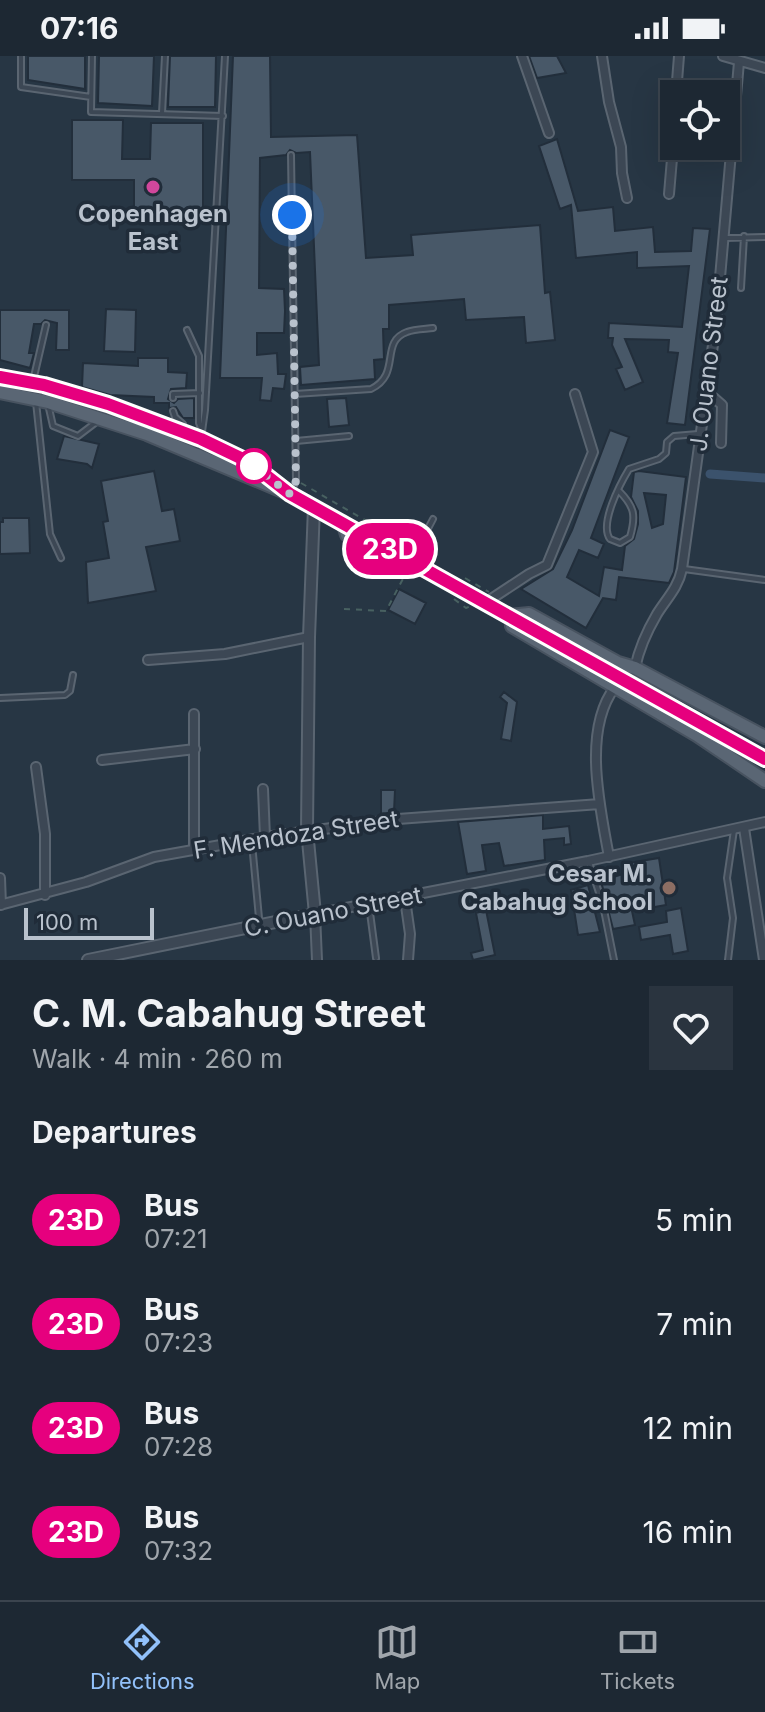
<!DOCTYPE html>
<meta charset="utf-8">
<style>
:root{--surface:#1d2833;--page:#2a343f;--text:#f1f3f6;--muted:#a0a6ac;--line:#3b444e;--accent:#92c1fa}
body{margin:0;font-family:Inter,sans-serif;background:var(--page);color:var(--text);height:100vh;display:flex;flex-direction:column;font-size:30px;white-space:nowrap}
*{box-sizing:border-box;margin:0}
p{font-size:26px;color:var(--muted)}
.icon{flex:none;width:44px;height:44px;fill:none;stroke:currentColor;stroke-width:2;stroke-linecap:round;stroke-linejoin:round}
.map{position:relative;height:904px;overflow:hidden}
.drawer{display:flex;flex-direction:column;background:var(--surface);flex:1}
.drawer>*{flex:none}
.badge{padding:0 16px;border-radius:26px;font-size:28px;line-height:52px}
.buttons{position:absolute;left:660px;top:24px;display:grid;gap:16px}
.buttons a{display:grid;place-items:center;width:80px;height:80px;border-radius:0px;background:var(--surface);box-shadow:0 8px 32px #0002,0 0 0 2px var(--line);font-size:40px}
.scale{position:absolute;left:24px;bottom:20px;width:130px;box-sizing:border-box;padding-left:8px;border:4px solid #b9c2cd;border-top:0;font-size:22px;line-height:28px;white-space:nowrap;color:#b9c2cd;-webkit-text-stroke:6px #202c39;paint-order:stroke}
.you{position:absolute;width:40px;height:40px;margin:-20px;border:6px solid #fff;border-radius:50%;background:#1a73e8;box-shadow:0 0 0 12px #1a73e833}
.map>.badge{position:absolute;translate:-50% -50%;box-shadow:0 0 0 4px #fff}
h2{padding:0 32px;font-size:30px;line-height:72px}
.round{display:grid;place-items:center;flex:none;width:84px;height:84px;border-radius:0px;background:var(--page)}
.head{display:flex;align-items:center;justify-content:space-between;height:136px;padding:0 32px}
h1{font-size:38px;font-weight:700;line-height:60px}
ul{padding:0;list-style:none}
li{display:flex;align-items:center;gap:24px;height:104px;padding:0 32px}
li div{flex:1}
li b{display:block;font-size:30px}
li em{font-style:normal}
li .badge{min-width:88px;font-weight:700;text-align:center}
.status{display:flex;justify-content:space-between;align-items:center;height:56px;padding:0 40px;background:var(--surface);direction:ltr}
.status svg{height:22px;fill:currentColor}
.menu{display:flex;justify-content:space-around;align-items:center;height:112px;border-top:2px solid var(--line);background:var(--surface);font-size:22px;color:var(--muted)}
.menu a{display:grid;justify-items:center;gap:4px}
.menu .selected{color:var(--accent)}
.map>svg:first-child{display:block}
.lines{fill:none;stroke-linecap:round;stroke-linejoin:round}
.canal{stroke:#3b526c;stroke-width:9}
.building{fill:#485868;stroke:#222e3b;stroke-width:2;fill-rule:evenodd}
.service-casing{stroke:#5a6571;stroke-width:8}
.minor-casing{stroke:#5a6571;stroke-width:12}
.tertiary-casing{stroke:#5a6571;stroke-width:14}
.primary-casing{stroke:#485360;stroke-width:16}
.path{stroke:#486161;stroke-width:2;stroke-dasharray:6 6;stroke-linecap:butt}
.service{stroke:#3c4754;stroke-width:4}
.minor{stroke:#3c4754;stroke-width:8}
.tertiary{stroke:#3c4754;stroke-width:10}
.primary{stroke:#5a6674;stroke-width:12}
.line-casing{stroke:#fff;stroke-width:18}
.line{stroke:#e6007e;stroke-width:12}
.walk{stroke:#b9c2cd;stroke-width:8;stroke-dasharray:0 14.4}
.hotel-dot{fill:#d1479c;stroke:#202c39;stroke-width:3}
.stop-dot{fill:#fff;stroke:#e6007e;stroke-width:4}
.education-dot{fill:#8d6e63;stroke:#202c39;stroke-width:3}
.labels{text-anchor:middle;stroke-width:7;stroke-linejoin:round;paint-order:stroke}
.poi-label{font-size:24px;font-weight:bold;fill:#b9c2cd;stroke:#202c39}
.street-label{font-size:24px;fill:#b9c2cd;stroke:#202c39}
</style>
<div class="status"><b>07:16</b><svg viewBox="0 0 49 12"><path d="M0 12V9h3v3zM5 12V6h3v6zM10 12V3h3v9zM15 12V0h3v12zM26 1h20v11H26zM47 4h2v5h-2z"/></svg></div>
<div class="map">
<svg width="765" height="904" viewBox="0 0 765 904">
<rect width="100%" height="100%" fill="#273644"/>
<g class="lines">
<path class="canal" d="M710,418L765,422"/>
</g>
<path class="building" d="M28,0H85V33L28,24Z
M99,0H154L152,50L98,47Z
M170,0H216L215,51H168Z
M233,0H270L271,81L357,79L366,202L413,199L411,179L540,169L545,237L550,236L555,284L526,287L524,261L466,264L464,243L389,249V273H383L384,303L374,304L375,323L301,329L300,311L319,309L310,96L296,97L290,94L286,99L260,102L259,232L284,233L285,255L284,277H257V299L277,297L278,318H286L284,333L273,332L271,345L260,344L262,322H220Z
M529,0H557L566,17L537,22Z
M72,64H123L122,103H150L151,67H203V157L134,156V124H72Z
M557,83L578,155L613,151L615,175L653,171L655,196L691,195L693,172L710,173L685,369L667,367L678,297L668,296L669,284L625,283L643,326L625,334L616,313L622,311L612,289L613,282H608L609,267L682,271L689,210L637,212V196L576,202L571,149L560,153L539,90Z
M106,253L136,254L135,296L104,295Z
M0,254H69V294H56L57,267L45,264L41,268H34L29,297H34L30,312L0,304Z
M138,302H168V316L187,317L186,332L171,333L168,343L174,347L178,343L194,342V362H183L176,351L169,352V347H154V341L110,339L82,331L83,307L138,310Z
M346,342L349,369L329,371L327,343Z
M610,374L629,381L591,482L604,488L598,502L579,494L567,521L599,540L604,511L622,514L625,490L634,483L638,468V455L631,441L634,416L639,415L686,421L674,516L669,527L619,521L616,544L603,542L586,572L521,533L553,513L572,474ZM644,437L666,439L663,468L652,472Z
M64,380L99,388L92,412L87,408L57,403Z
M154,415L162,455L174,453L180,485L146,491L156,535L88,547L86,506L109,502L103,466L108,465L101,425Z
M3,462H29L30,497L0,498V466H3Z
M399,533L426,547L415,568L388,554Z
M504,636L517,646L511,685L501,683L507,647L500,641Z
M381,734H395L394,756L381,758Z
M543,759V773L569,770L571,788L564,789V782L544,784L545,804L504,810L499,787L482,789L486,815L467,818L458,766Z
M659,802L666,849L632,855L635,869L613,873L601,825L629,816L628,807Z
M588,829L600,876L578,879L571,834Z
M681,852L688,895L673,898L670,879L641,884L639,871L667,866L666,855Z
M486,854L495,899L473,904L471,897L483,894L476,857Z"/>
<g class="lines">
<defs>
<path id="service" d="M21,0V31L91,41
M92,0L91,56L223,60
M162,57L165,0
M725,182L765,181
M741,232L744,180
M187,274L199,300V367L201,372
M33,325L46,269
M295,338L371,333C402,318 379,286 407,276C414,273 425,273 433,272
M173,342V338L200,337
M36,346L50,478L61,502
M48,348L53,370L78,380L99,364
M173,355L175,361L183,368L181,373
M296,385L349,380
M195,395L201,383L205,354L225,0
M619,435C635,451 636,460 630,481L620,487L610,483C599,468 620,428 629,413L659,403L666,397L667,386L674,380L698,378
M291,436L296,425L291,99
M412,503L433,463
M684,513L765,524
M0,642L65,639L70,635L73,619
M253,798L259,862L256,869
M589,806L603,849L614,904
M369,849L376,902
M728,904L733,862L727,822L734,774"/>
<path id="minor" d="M522,0L549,77
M602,0L609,46L621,91L622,117L627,142
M723,0L765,12
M676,38L679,0
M669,138L674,79
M706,341L714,342L722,349L721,387
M485,547L529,518L547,509L593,396L575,338
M148,604L225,598L309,581
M635,612C639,593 647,575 657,558C667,542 678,532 682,513L716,267L739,6
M102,704L195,693
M36,711L45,778V839
M263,733L265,781
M744,772L764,904
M194,794V658
M609,801C600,751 582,674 615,631
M0,822L1,849
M405,843L410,878L408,904
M0,849L86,826L154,801L265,781L398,763L600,748
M317,904L315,858L588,805L765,766"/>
<path id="tertiary" d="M88,904L315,858L307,774L309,581L314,451"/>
<path id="primary" d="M0,321L44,329L108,348L201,383L249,406L278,429
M0,336L48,346L147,378L290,438L765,703
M343,466L347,479L380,497
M509,560L529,558L618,607L635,612L765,681
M512,570L697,679L765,725"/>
</defs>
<use href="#service" class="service-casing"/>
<use href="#minor" class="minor-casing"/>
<use href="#tertiary" class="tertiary-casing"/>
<use href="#primary" class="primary-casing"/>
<path class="path" d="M301,427L410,490
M422,497L434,504
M465,522L489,536
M454,543L466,552L471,550
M344,553L386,555L406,517"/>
<use href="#service" class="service"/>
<use href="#minor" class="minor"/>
<use href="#tertiary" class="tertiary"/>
<use href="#primary" class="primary"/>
</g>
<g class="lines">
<defs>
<path id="line" d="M0,321L44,329L108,348L201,383L249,406L290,438L765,703"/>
</defs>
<use href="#line" class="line-casing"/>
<use href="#line" class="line"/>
<path class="walk" d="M254,410L249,406L290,438L296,425L292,159"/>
</g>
<circle class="hotel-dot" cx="153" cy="131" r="8"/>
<circle class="stop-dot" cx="254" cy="410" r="16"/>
<circle class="education-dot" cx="669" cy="832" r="8"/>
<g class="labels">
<g class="poi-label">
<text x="153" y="166">Copenhagen<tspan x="153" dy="28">East</tspan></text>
<text x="653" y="826" text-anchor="end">Cesar M.<tspan x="653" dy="28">Cabahug School</tspan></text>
</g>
<g class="street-label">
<text transform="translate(709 308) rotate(-83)" y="8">J. Ouano Street</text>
<text transform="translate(296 779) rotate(-9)" y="8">F. Mendoza Street</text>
<text transform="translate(333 856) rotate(-11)" y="8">C. Ouano Street</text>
</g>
</g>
</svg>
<div class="buttons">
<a><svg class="icon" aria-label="locate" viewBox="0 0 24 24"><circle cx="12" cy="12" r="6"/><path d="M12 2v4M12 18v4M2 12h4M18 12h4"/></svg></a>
</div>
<div class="scale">100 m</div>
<div class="you" style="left:292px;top:159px"></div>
<b class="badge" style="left:390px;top:493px;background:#e6007e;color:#fff">23D</b>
</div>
<section class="drawer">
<div class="head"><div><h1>C. M. Cabahug Street</h1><p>Walk · 4 min · 260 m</p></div><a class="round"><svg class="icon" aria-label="heart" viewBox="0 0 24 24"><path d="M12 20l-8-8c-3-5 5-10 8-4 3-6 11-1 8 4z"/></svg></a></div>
<h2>Departures</h2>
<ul>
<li><span class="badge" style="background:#e6007e;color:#fff">23D</span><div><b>Bus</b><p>07:21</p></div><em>5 min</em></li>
<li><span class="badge" style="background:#e6007e;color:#fff">23D</span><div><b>Bus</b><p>07:23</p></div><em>7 min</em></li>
<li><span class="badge" style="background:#e6007e;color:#fff">23D</span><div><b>Bus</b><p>07:28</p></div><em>12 min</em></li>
<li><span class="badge" style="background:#e6007e;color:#fff">23D</span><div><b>Bus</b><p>07:32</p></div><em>16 min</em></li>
</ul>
</section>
<nav class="menu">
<a class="selected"><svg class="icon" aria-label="directions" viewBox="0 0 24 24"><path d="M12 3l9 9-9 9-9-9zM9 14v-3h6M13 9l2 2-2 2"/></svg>Directions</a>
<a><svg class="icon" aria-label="map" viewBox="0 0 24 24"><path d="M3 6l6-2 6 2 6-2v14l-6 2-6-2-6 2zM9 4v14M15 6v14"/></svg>Map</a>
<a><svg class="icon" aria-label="tickets" viewBox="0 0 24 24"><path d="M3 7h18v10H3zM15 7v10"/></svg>Tickets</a>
</nav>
